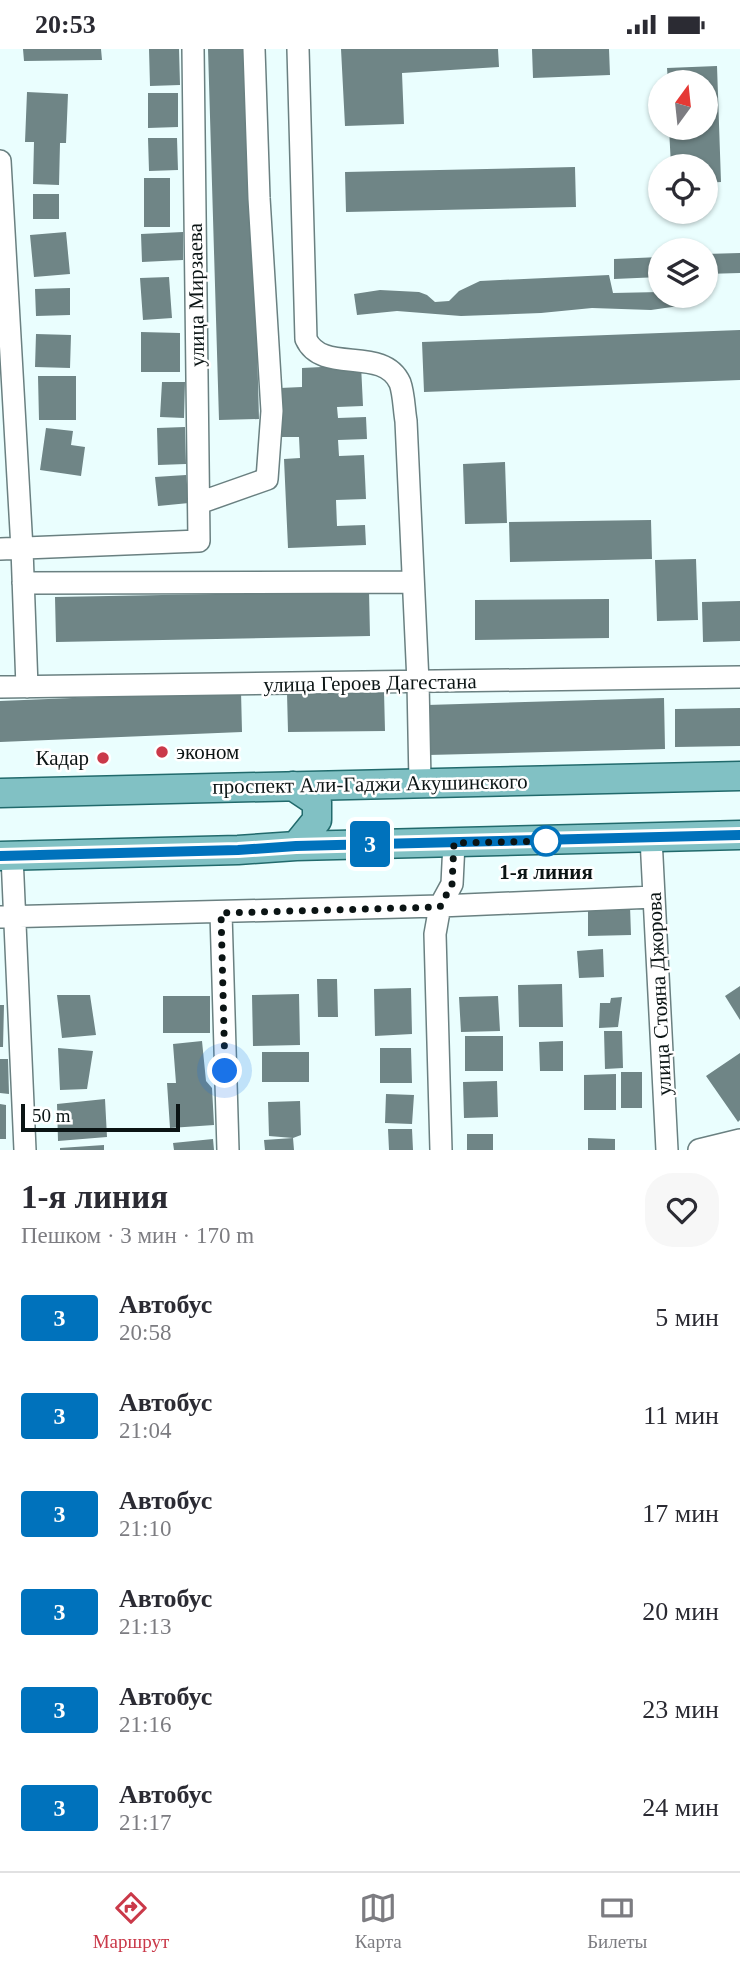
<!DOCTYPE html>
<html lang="ru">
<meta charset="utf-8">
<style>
:root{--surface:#fff;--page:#f7f7f7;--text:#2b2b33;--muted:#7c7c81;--line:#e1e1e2;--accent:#ca3949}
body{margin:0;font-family:"Times New Roman",serif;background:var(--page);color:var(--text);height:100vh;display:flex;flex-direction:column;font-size:26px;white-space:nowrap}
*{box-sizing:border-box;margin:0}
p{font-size:23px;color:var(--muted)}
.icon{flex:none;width:38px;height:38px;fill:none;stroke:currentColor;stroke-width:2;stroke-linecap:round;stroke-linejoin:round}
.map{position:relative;height:1101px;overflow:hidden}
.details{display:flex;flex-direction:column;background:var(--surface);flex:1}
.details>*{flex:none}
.badge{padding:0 14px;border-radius:5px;font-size:24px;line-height:46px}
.needle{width:46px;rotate:15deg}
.controls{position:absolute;left:648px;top:21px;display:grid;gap:14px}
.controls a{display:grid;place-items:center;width:70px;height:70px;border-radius:50%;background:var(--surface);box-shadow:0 2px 5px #0004;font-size:35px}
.scale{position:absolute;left:21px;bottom:18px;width:159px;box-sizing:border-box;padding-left:7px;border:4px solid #0b1414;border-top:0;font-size:19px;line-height:24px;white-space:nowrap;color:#0b1414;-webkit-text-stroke:5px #fff;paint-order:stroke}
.you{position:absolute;width:35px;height:35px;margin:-18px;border:5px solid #fff;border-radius:50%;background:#1a73e8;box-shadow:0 0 0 10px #1a73e833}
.map>.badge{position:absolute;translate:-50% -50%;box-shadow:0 0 0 4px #fff}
.round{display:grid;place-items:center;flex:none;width:74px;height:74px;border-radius:28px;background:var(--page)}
.head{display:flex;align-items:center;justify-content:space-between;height:119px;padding:0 21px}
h1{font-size:33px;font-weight:700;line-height:52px}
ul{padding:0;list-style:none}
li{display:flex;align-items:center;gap:21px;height:98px;padding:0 21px}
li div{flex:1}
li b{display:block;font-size:26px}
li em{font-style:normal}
li .badge{min-width:77px;font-weight:700;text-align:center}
.status{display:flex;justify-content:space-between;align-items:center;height:49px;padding:0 35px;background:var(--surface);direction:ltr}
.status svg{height:19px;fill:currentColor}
.menu{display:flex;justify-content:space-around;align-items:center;height:98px;border-top:2px solid var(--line);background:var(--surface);font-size:19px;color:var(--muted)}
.menu a{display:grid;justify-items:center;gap:4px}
.menu .active{color:var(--accent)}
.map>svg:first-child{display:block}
.building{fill:#6f8586}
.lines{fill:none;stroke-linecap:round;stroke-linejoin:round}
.minor-casing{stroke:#6a8081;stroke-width:24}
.major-casing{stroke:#216a6c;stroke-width:31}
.minor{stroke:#fff;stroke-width:21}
.major{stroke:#81c1c4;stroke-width:28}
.line-casing{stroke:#fff;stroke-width:16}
.line{stroke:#0072bc;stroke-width:10}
.walk{stroke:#0b1414;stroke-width:7;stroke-dasharray:0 12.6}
.poi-dot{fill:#ca3949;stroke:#fff;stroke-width:2.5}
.stop-dot{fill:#fff;stroke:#0072bc;stroke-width:3.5}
.labels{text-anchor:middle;stroke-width:5;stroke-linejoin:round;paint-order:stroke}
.street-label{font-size:21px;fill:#0b1414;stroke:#fff}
.poi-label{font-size:21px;fill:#0b1414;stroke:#fff;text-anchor:start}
.stop-label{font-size:21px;font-weight:bold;fill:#0b1414;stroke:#fff}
</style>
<div class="status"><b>20:53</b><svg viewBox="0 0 49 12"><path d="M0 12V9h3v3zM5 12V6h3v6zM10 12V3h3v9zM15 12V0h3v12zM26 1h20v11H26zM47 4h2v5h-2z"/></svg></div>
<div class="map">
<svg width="740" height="1101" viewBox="0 0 740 1101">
<rect width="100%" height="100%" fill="#eafefe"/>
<path class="building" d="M23,0H101L102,11L24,12Z
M149,0H179L180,36L150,37Z
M208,0H249L259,370L219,371Z
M341,0H498L499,18L402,24L404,75L345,77Z
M532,0H609L610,26L533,29Z
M717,17L721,133L705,134V117H671L669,79H705V33H668L667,19Z
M27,43L68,45L66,94H60L59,136L33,135L34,93H25Z
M148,44H178V78L148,79Z
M148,89H177L178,121L149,122Z
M575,118L576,158L346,163L345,123Z
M144,129H170V178H144Z
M33,145H59V170H33Z
M66,183L70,225L34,228L30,186Z
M183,183V211L142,213L141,185Z
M740,204V224L705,225V205Z
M660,208V228L614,230V210Z
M609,226L613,244L660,243V247H679V257L651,261L592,259L541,264L461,267L397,262L357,266L354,245L380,241L419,243L427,246L435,253L449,252L459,242L480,232Z
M169,228L172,269L143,271L140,229Z
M70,239V266L36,267L35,240Z
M740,281V331L424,343L422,293Z
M141,283L180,284V323H141Z
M36,285L71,286L70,319L35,318Z
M361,316L363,357L337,358L338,369L366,368L367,390L338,391L339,407L364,406L366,450L336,451L337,477L365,476L366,496L288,499L284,410L300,409L299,388H282L280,339L302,338V319Z
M38,327H76V371H39Z
M162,333H185L184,369L160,368Z
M185,378L186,415L158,416L157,379Z
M46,379L73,382L71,396L85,398L81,427L40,421Z
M505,413L507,474L465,475L463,415Z
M186,426L189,454L158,457L155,428Z
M651,471L652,510L510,513L509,473Z
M696,510L698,571L657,572L655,511Z
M369,542L370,587L56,593L55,548Z
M609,550V589L475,591V551Z
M740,552V592L703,593L702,553Z
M241,642L242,683L0,693V652Z
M384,642L385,682L288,683L287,644Z
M664,649L665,700L428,706L427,656Z
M740,659V697L675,698V660Z
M630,857L631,886L588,887V858Z
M603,900L604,928L579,929L577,902Z
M317,930H337L338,968H318Z
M562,935L563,978H519L518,936Z
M740,937V971L725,947Z
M411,939L412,985L375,987L374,940Z
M299,945L300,996L253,997L252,946Z
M57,946H90L96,986L62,989Z
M163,947H210V984H163Z
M498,947L500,982L461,983L459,948Z
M622,948L618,978L599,979L600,954H610L611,949Z
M0,956H4L3,998H0Z
M604,982H622L623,1019L605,1020Z
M465,987H503V1022H465Z
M202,992L206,1032L212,1039L214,1076L170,1079L167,1034H176L173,995Z
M563,992V1022H540L539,993Z
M58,999L93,1002L87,1040L60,1041Z
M380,999H411L412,1034H380Z
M262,1003H309V1033H262Z
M740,1004V1071L738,1073L706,1027Z
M0,1010H8L9,1045L0,1044Z
M621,1023H642V1059H621Z
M616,1025V1061H584V1026Z
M497,1032L498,1068L464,1069L463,1033Z
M386,1045L414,1046L412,1075L385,1074Z
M105,1050L107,1088L58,1092L57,1055Z
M300,1052L301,1086L293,1089L269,1087L268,1053Z
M0,1055L6,1056V1090H0Z
M388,1080H412L413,1101H389Z
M467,1085H493V1101H467Z
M293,1089L294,1101H265L264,1091Z
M588,1089L615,1090V1101H588Z
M213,1090L214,1101H174L173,1094Z
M104,1096V1101H60V1099Z"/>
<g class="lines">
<defs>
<path id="minor" d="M298,0L306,290C322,326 383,296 400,334C404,345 404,361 406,372L418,633L420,733
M0,112L22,500L27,638
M199,454L267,430L272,362L259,149L254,0
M0,500L199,492L193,0
M23,534L412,533
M0,638L740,628
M651,789L667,1101
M12,807L25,1101
M221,864L228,1101
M0,868L440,857L654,848
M441,1101L435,885L440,857L452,835L454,794
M699,1101L740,1091"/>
<path id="major" d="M293,737L317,753V771L296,797
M0,744L740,727
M0,807L238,801L296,797L740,786"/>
</defs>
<use href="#minor" class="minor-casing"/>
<use href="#major" class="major-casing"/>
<use href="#minor" class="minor"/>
<use href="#major" class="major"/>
</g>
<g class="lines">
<defs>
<path id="line" d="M0,807L238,801L296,797L740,786"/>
</defs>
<use href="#line" class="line-casing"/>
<use href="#line" class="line"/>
<path class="walk" d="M225,1022L221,864L440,858L452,835L454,794L552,792H546"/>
</g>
<g class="poi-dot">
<circle cx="162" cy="703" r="7"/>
<circle cx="103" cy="709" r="7"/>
</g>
<circle class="stop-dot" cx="546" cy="792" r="14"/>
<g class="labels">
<g class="street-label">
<text transform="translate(196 246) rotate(-91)" y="7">улица Мирзаева</text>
<text transform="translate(370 634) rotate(-1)" y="7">улица Героев Дагестана</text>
<text transform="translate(370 735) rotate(-1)" y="7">проспект Али-Гаджи Акушинского</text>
<text transform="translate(659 945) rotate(-93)" y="7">улица Стояна Джорова</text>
</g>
<g class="poi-label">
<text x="176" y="710">эконом</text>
<text x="89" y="716" text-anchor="end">Кадар</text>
</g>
<g class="stop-label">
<text x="546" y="830">1-я линия</text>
</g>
</g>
</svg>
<div class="controls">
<a><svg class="needle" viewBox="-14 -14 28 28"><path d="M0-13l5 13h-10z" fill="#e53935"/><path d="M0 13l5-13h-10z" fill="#7c7c81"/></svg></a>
<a><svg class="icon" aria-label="locate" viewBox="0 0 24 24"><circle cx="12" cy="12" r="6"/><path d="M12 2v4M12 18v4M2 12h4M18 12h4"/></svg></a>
<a><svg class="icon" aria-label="layers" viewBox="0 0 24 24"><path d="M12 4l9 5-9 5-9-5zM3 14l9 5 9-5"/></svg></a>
</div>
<div class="scale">50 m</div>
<div class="you" style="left:225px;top:1022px"></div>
<b class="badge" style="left:370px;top:795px;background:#0072bc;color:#fff">3</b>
</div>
<section class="details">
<div class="head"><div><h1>1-я линия</h1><p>Пешком · 3 мин · 170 m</p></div><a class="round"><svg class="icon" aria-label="heart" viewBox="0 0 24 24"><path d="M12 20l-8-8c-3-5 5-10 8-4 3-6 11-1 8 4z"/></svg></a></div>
<ul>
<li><span class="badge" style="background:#0072bc;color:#fff">3</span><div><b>Автобус</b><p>20:58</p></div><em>5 мин</em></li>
<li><span class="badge" style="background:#0072bc;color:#fff">3</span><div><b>Автобус</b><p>21:04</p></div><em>11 мин</em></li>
<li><span class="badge" style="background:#0072bc;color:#fff">3</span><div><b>Автобус</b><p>21:10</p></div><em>17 мин</em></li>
<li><span class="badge" style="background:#0072bc;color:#fff">3</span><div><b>Автобус</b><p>21:13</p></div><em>20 мин</em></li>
<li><span class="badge" style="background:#0072bc;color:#fff">3</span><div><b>Автобус</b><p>21:16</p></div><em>23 мин</em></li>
<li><span class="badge" style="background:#0072bc;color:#fff">3</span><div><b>Автобус</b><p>21:17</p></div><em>24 мин</em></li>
</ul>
</section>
<nav class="menu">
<a class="active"><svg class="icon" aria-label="directions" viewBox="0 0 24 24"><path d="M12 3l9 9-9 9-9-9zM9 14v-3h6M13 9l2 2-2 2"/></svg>Маршрут</a>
<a><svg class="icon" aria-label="map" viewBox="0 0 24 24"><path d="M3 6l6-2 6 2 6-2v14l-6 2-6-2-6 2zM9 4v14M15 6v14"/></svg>Карта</a>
<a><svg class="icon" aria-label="tickets" viewBox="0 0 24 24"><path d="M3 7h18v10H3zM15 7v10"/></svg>Билеты</a>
</nav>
